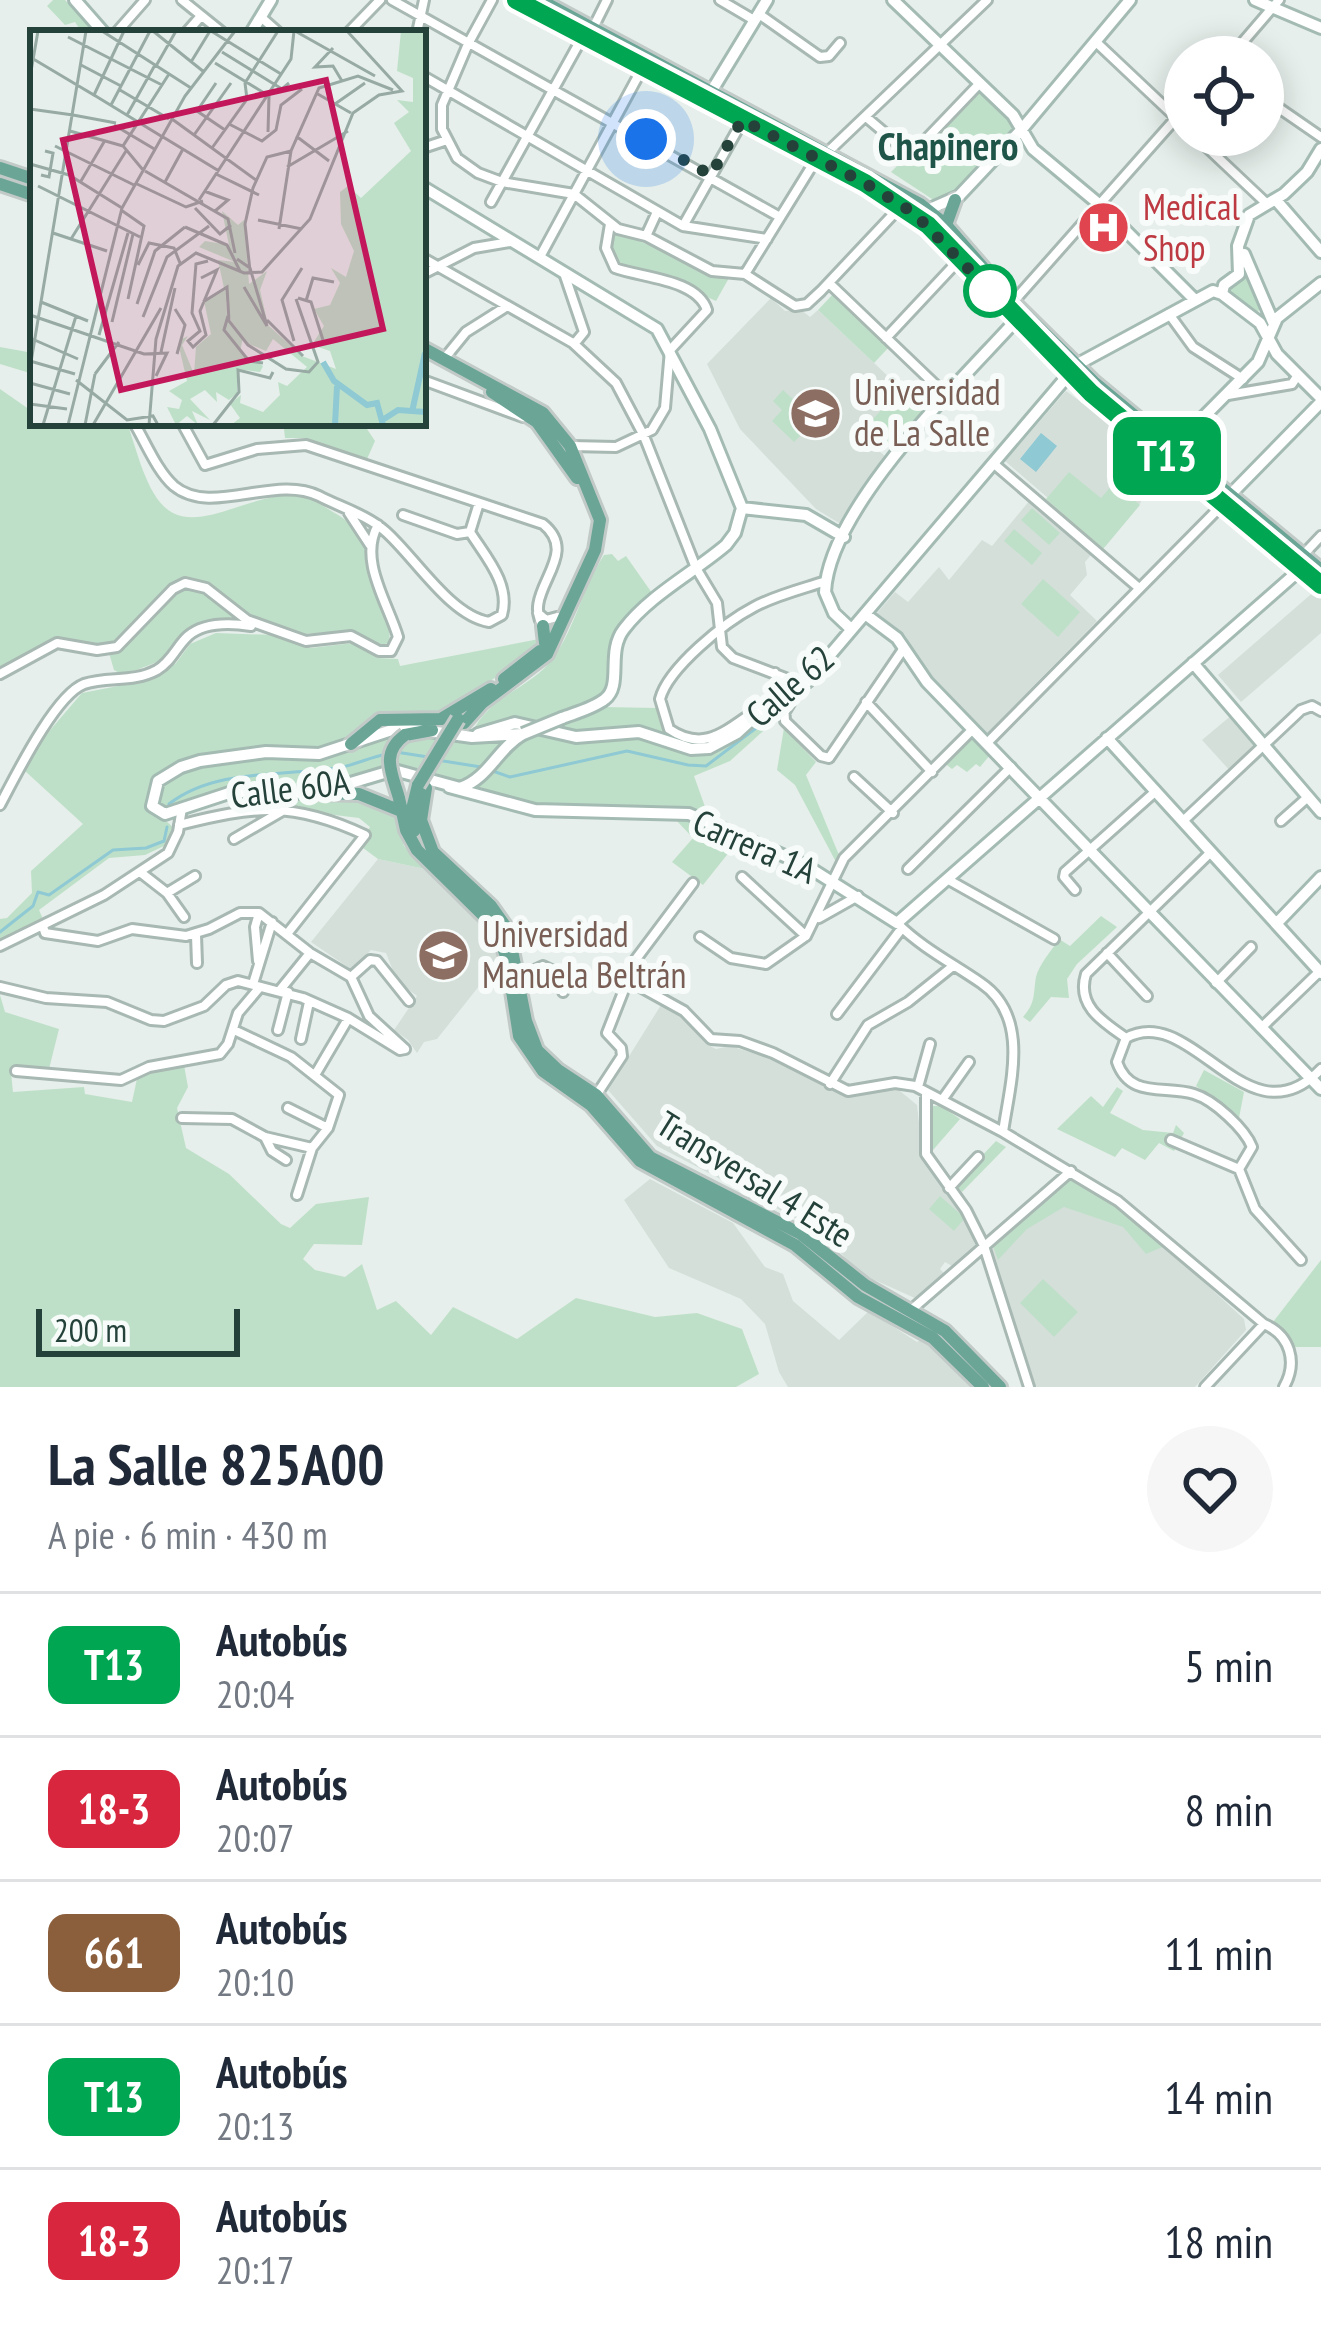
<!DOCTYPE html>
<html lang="es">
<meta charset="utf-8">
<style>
:root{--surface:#fff;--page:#f6f6f7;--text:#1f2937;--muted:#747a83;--line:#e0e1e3}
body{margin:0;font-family:"PT Sans Narrow",sans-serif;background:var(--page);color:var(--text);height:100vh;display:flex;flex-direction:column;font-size:45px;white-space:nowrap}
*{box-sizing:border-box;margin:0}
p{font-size:39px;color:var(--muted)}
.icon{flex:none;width:66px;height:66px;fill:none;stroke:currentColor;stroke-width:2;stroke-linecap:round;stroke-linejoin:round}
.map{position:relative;height:1387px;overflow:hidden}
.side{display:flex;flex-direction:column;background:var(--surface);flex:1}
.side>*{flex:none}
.badge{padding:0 24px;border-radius:18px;font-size:42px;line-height:78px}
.tools{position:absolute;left:1164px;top:36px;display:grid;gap:24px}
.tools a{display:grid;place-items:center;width:120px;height:120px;border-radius:50%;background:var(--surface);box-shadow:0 6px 30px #0003;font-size:60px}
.scale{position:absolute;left:36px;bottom:30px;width:204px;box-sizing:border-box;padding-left:12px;border:6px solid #24423a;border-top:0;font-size:33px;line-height:42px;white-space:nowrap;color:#24423a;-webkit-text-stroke:9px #f7fbf9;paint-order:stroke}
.you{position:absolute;width:60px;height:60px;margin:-30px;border:9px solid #fff;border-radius:50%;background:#1a73e8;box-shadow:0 0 0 18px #1a73e833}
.map>.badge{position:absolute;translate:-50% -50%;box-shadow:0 0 0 6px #fff}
.round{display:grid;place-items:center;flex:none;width:126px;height:126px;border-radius:63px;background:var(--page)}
.headline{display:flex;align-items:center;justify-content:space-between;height:204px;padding:0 48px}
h1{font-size:57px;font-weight:700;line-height:90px}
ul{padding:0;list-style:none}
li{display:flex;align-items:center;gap:36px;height:144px;padding:0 48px;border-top:3px solid var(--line)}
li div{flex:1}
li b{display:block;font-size:45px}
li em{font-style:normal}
li .badge{min-width:132px;font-weight:700;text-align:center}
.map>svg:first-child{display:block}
.built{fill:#d4dfda}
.green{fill:#bfe0c8}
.water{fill:#8ec9d4}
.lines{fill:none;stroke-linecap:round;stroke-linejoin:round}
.stream{stroke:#8ec9d4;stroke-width:3}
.street-casing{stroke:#a8b8b2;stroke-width:14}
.secondary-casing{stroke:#a4bbb3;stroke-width:16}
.primary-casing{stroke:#c2cac8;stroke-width:18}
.street{stroke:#fff;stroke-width:8}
.secondary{stroke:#fff;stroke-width:10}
.primary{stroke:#6aa596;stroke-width:12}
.secondary-bridge-casing{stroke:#a4bbb3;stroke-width:16;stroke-linecap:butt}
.primary-bridge-casing{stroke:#c2cac8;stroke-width:18;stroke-linecap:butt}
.secondary-bridge{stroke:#fff;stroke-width:10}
.primary-bridge{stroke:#6aa596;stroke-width:12}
.line-casing{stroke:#fff;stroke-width:27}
.line{stroke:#00a651;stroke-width:18}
.walk{stroke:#24423a;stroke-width:12;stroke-dasharray:0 21.6}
.stop-dot{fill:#fff;stroke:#00a651;stroke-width:6}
.labels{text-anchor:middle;stroke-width:12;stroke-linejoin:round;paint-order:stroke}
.health-label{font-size:36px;fill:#be3a42;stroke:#f7fbf9;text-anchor:start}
.education-label{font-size:36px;fill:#785e54;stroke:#f7fbf9;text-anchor:start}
.street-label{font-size:36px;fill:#24423a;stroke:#f7fbf9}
.neighbourhood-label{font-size:39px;font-weight:bold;fill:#1f5548;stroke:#f7fbf9}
.inset-river{fill:none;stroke:#8ec9d4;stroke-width:6}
.inset-road{fill:none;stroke:#98aaa4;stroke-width:3}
.view{fill:#c2185b;fill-opacity:0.15;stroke:#c2185b;stroke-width:6}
.inset-edge{fill:none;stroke:#24423a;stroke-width:6}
</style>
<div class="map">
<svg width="1321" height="1387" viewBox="0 0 1321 1387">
<rect width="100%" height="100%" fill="#e6efeb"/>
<path class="built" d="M771,298L785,311L801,310L810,317L818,310L910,397L870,443L886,457L847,528L816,509L740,429L707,364Z
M1066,391L1159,459L1140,504L1105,547L1005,461Z
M1030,500L1091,555L1085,562L1087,575L1070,595L1097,621L987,733L926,672L905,635L877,613L895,592L908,602L939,567L949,580L982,540L992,546Z
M1317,589L1321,594V633L1241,702L1218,675Z
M1233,714L1262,747L1232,773L1202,740Z
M378,859L430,870L487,921L496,938L491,944L499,961L437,1039L424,1042L417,1053L408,1040L394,1030L417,996L397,981L386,953L371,950L352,970L311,942Z
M661,1005L685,1017L708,1045L716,1049L730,1046L783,1062L845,1094L854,1097L894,1086L917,1105L923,1160L966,1218L976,1247L952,1266L945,1262L940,1269L944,1273L917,1299L859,1273L831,1242L805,1223L657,1146L608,1090Z
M650,1179L733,1223L765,1267L783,1274L793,1301L839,1340L869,1311L917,1342L924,1338L972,1387H788L779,1372L765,1324L741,1299L669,1268L624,1200Z
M1039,1200L1132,1216L1244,1319L1246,1330L1195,1387H1036L990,1245Z"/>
<path class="green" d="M53,0H65L98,32L82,33L75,22L65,25L47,6Z
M976,87L1016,125L948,197L935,201L891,172Z
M617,233C656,245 689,268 729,278L716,301L660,276L620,268L609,247Z
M1248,275L1261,305L1258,312L1225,289Z
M834,293L890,346L874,363L818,310Z
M0,347L33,353V374L0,364Z
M922,383L937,397L891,446L871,421L889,402L898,410Z
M0,389L33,412V423H127C137,449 147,500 173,513C207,530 259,489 300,496C312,498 323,506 333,512C360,526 369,552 374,581C377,601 393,623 389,643L381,645L354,630L305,634L241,614L238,619L207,622L187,630L160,661L123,675L114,670L107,646C52,634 48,642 0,668Z
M783,390L807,412L797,423L805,431L794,442L772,421L782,410L773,401Z
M305,423H363L375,441L367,459L304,438H285L284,429L302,428Z
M1069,472L1101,498L1114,483L1140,505L1103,549L1046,499Z
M1032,508L1060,533L1049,545L1021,520Z
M1014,529L1042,553L1032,565L1004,541Z
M612,554L618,561L626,556L652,593L613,639L609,648L610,680L602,696L540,724L472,733C489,695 531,689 554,657C575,627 583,587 604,555Z
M1043,579L1080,612L1058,637L1021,604Z
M216,633L273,635L311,648L353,643L379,658L398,659L400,666L539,639C519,674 472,684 445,712L389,714L350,741L314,751L265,747L183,760L156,776L148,805L174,828L166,845L145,855L109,858L39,910L43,919L21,934L0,940V919L7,918L32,893L31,871L83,824L25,771L39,743L82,693L154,679L176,663L190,644Z
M603,707L658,708L666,730L662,734C625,721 591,738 554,727Z
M777,709L782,714L730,761L694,776L708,815L676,806L530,803L423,769L393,765L324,786H244L169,808L158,803V789L166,781L196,767L246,759L317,761L388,737L432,735L472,743L522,741L542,733L637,737L702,756L726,747Z
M784,728L816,762L806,775L839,855L836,862L795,785L777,770Z
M969,736L990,755L980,767L976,764L967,772L957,765L952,769L943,762Z
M254,794L310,800L351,797L393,810L404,846L430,870L378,859L359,845L370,827L359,818L229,802L228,798Z
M683,817L738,841L703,885L672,862L693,838L676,820Z
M1101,916L1117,927L1077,964L1067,979L1069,998L1051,997L1030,1022L1023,1017C1036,1002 1033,995 1036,977C1039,964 1052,950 1059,939L1070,946Z
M0,995L5,1012L59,1029L47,1077L11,1072L13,1092L84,1087L85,1094L132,1102L138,1074L184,1065L188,1087L177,1108L186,1148L229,1174L281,1224L290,1228L316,1204L369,1197L362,1245L314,1244L303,1259L315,1270L345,1277L362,1264L377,1310L396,1301L431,1335L453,1307L517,1339L576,1298L655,1317L697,1313L742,1329L759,1374L736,1387H0Z
M1204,1070L1244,1092L1239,1118L1196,1086Z
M1117,1087L1123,1091L1110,1113L1143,1130L1173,1133L1176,1125L1184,1133L1174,1151L1159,1143L1145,1160L1122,1148L1115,1157L1057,1129L1091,1096L1103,1107Z
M933,1106H941L960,1119L933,1150L930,1123Z
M996,1141L1006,1147L962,1192L955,1184Z
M1071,1175L1132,1216L1165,1246L1146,1254L1123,1227L1064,1207L1027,1229L998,1260L993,1246Z
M940,1196L965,1218L954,1231L929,1209Z
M1321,1260V1347H1295L1273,1322Z
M1043,1279L1078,1312L1054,1337L1020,1303Z"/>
<path class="water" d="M1041,433L1057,446L1036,472L1020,459Z"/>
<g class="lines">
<path class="stream" d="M396,752L428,757
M437,760L481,767
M490,770L510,777L627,751L688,765L706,766L780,710
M169,804C217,767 286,777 342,767C357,764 371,757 387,754
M0,932L33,906L38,892L49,895L113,850L146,848L164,841L167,827"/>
<defs>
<path id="street" d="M182,0L223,33
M392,0L780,217
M492,0L468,44L442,105V129L457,158L478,173L502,182L574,194L618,229L646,236L712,271L745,274L795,306L807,304L821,291L901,206
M720,0L754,20
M759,14L820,57L829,56L840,43
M262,18L279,33
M593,28L607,0
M116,33L145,0
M186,33L201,16
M348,33L380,0
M417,33L424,0
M1096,42L1185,126
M1230,57L1279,0
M423,76L683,226L767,239
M1263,97L1321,137
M866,117L911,155L980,83
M1194,135L1265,202
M423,148L447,140
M491,202L583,36
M683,226L743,120
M646,236L657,212
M541,255L643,67
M423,258L573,343L616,383L644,436L696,568L717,603L722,647L733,658L788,679L795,695L783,715
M423,274L474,248L510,242
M745,274L810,169L987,0
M565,276L584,332L575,343
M829,283L947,396
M1013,302L1185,108
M1169,314L1193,347L1243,379
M886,338L959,260
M444,359L466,332L504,308
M423,380L523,417
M1228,395L1292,384L1298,375
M927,417L948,435
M134,423C146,443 157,471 174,486C211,517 275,474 319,496C340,507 367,515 385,531C414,556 450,616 489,622L502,615C511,584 485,556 470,532
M182,423L205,465L257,449L306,445L543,524C584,557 517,593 545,629
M571,446L616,447L652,430L665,408L670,350L707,310C697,279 642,278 615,268L606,248L610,224
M993,463L1139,588
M349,513L370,545
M403,515L457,534L470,532
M470,532L479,503
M1304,554L1321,536
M538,613L546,620L557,617
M775,673L783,687L785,721L821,756L829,758L904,648
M0,674L57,643L97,650L117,647L173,589L185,583L206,588L247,620L306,641L351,636L379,651H391L398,637C388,603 358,560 378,525
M866,702L932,772
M755,711C725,731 704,753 669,729L660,699C668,668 725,622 754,607C776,595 802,589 826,581
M987,743L1224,503
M854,777L893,813
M0,805C15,777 55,695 84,684C108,676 133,683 157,670C172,661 176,647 188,636C204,622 231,623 251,626
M1183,821L1301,710L1312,706L1321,711
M1281,821L1308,797
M179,825C253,806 293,801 365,835L287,934
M234,839L284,810
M908,869L1011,767
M140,872L167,893L184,917
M742,877L806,936
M947,879L1054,939
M1075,890L1064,877L1065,872L1156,791
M167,893L195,876
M819,918L858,896
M897,923C922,948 952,963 981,983C1031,1017 1010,1083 1003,1132
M43,926L45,933L98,941L132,929L186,936L209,929L240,913H259L310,953L351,977L369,1016L405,1049
M196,935L197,963
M700,937L731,958L766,964L806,936L844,858L973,729
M0,946L104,895L168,853L178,832L182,808
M1107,953L1147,996
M258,961L255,927L259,913
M351,977L370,960L377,961L409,1001
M519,977L543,966L558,973L563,992
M626,979L684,1011L711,1039L740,1041L773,1053L848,1091L895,1083L915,1086L1003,1132L1118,1201L1264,1324C1290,1335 1298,1362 1284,1387
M1216,983L1251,947
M253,984L272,922
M0,987L46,998L107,1002L151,1020L164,1021L204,1006L226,985L238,981L303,998L348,1018L400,1050L405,1049
M280,990L310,953
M837,1014L902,928
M1261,1028L1319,972
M234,1030L291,1057L339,1095L328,1128L312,1148L297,1195
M278,1030L288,992
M1126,1038C1103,1022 1076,1006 1086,974L1211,852
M1126,1038L1117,1062C1130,1099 1164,1085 1194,1094C1214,1100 1245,1129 1252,1147L1239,1169
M1126,1038C1192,1001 1247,1146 1321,1069
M301,1039L309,1002
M16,1071L121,1080L149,1067L220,1054L228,1044L238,1013L260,987
M315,1075L348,1019
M830,1084L868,1025L908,1002L953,966
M918,1087L930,1044
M926,1092V1154L966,1210L984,1246L1029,1387
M597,1094L622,1056L621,1048L607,1033L636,959L693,883
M942,1100L969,1062
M288,1108L328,1128
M182,1118L232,1119L265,1137L312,1148
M265,1137L272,1151L286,1160
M1171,1140L1239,1169
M1239,1169L1255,1209L1301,1260
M949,1188L978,1157
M911,1310L1071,1171
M1205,1387L1264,1324"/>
<path id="secondary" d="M75,0L104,33
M893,0L1013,115L1033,149L1100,205L1195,300
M1255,0L1321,28
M251,33L271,0
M711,92L767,0
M423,187L657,329L710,429L742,508
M1276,200L1321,252
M923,212L959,196L1022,129L1130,0
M1244,254L1273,322
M1222,294L1224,285L1239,274L1238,246L1249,215L1284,194L1307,172L1321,149
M1076,365L1213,291L1222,294L1260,323L1277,354L1321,398
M1168,453L1258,362L1277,318L1321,283
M1231,494L1321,402
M742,508L806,515L844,537
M865,614L897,638L927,682L1321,1089
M851,629L834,613L825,592C829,507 961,381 1017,319
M1193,663L1321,812
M562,718C575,713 594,708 605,699C623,685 606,652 624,629C650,595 693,573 726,545L735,533L742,508
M401,727L472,737L523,734C497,749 489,778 460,788L394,770L317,793L232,792L165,814L152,806L158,781L181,767L200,761L266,752L319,754Z
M478,734L515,723L576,737L639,732L691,749L709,748L737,733L786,688L807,682L1070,373
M1107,738L1321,973
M449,787L535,810L689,814L805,865L897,923L1302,568
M1277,923L1321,877"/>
<path id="primary" d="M516,0L851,175L913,213L1080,383L1321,585
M540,0L920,204L946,225L1013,302L1094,382L1321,570
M0,168L33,179
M0,184L33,195
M946,225L955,200
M423,348L543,413L570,446L600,520L595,550L547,654L482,703L464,723
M492,392L537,422L577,478
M543,626L545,643
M504,679L540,651
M405,735L432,730
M351,744L380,720L441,719L491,689
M426,788L421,820L433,852L491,906L508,930L526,1021L537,1050L558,1070L596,1095L650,1157L801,1234L865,1285L945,1331L1000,1387
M317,793L359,794L401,811
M399,798L406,830L417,850L496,928L507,959L519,1036L543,1071L591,1105L640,1161L795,1245L858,1297L933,1338L983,1387
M414,831L411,813L418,785"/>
</defs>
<use href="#street" class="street-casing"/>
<use href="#secondary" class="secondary-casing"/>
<use href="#primary" class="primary-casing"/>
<use href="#street" class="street"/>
<use href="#secondary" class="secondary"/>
<use href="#primary" class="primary"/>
<defs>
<path id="secondary-bridge" d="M523,734L562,718"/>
<path id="primary-bridge" d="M418,785L458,719
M399,798C392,773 380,753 405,735"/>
</defs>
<use href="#secondary-bridge" class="secondary-bridge-casing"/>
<use href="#primary-bridge" class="primary-bridge-casing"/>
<use href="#secondary-bridge" class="secondary-bridge"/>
<use href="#primary-bridge" class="primary-bridge"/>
</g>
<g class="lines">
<defs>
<path id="line" d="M516,0L865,183L928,225L1091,393L1321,585"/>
</defs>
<use href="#line" class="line-casing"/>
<use href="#line" class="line"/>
<path class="walk" d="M646,139L711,175L742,120L865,183L914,213L990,291"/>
</g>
<defs>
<symbol id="hospital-disc" viewBox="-11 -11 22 22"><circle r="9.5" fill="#e0444e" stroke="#f7fbf9"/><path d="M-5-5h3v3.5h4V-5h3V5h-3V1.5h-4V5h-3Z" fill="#fff"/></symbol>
<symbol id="university-disc" viewBox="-11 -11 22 22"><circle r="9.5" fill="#8d6e63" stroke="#f7fbf9"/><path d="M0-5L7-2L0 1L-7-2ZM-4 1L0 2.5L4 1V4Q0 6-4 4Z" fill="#fff"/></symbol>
</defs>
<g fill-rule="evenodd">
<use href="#hospital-disc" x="1074" y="198" width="59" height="59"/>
<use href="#university-disc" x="786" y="384" width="59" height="59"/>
<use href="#university-disc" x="414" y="926" width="59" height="59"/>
</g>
<circle class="stop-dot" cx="990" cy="291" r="24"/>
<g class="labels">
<g class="health-label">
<text x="1143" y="220">Medical<tspan x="1143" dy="41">Shop</tspan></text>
</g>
<g class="education-label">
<text x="854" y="405">Universidad<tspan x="854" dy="41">de La Salle</tspan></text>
<text x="482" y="947">Universidad<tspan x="482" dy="41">Manuela Beltrán</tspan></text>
</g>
<g class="street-label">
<text transform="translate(790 686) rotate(-41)" y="13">Calle 62</text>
<text transform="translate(290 788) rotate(-7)" y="13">Calle 60A</text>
<text transform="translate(755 846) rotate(24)" y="13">Carrera 1A</text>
<text transform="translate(755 1179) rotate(32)" y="13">Transversal 4 Este</text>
</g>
<g class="neighbourhood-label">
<text x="948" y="160">Chapinero</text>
</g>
</g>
<g transform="translate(30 30)">
<rect width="396" height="396" fill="#e6efeb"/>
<path d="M371,1H396V395H201L210,388L200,374L211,365L210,373L233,382L250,365L248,352L257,356L277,337L243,309L236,321L219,314L201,291L188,230L205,232L169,217L175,211L199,215L192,181L208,195L214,190L219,254L237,241L230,260L238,295L272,326L306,339L300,321L282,315L294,296L284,279L300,275L310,253L301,238L316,247L324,221L311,194L310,162L318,156L331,168L381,121L364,93L379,82L367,70L383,72V48L367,41ZM196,258L197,287L213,307L210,322L233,336L230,342L207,339V363L199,370L186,362L187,372L175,360L160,369L180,390L162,381L168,395L157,386L146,395L137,377L149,379L152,370L139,361L157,351L149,317L152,309L158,306L152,315L164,344L166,317L181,304L174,271Z" fill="#bfe0c8"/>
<path class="inset-river" d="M293,332L304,351L337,375L347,373L353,395M382,382L395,323M354,389L368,380L396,382M305,395L307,356"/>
<path class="inset-road" d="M72,1L161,58M123,1L174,42M181,1L251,44M265,1L345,46M38,7L132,55M303,18L285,37L303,36L312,51M192,22L252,59L259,53M0,27L47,55M161,32L180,1M185,33L239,66L238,102M51,35L91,56M126,36L146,1M0,47L8,1M186,53L167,81L195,100M47,55L64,65L94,1M90,60L139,89M286,63L321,83M64,65L131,106M305,74L335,53M81,75L120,1M0,79L43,85M43,85L86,93M97,85L125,35M142,89L226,150M199,94L232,111L246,100L251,75L272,59M84,95L126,120M40,101L93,116M164,105L201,53M266,106L299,131M133,107L189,141M25,116L104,155M182,118L217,69L215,53L248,1M0,134L39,145L92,178M257,137L318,101M113,140L93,116L139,44M115,141L198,189L205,223M186,144L229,165M11,145L19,147L23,123L15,121M51,151L74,112M135,152L153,119M107,154L156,177L173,171M8,156L110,207M174,161L198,170L185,181M169,170L261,29L264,1M165,178L190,204L201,195M91,180L114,196L98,269M228,190L272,199M155,197L197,215L210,241M249,199L261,121L289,58L328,46L363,60M23,203L77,221M41,209L96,121M207,229L220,238L237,296L214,257M108,235L119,213L144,218L150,233M220,241L215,194L223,158L237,127L261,121M171,248L187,240L170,281L176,305L163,317L158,311L170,301L162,283L166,234L178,231M268,268L281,272L293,310M276,271L283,248L304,252M11,272L58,291M173,272L197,257L199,291L218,315L256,339L279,342L288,332L266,269M107,274L125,221L155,197M145,279L155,295L147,324M0,285L114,324L137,323L126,346M198,286L194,300L219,331L233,333M113,287L137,227L179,196M237,290L273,326M82,292L103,204M69,305L98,203M0,308L48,329M264,311L252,270L272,238M131,322L145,258M0,331L45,344M0,338L56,1M65,344L89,312M46,350L97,390L123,386L128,395M0,353L40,364M0,374L37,379M13,395L46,286M38,395L92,178L155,66L205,1M55,395L65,344M63,395L131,278M119,395L126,309L148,236L166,223L214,243L232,242L280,189L323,83L349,65L372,61L317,1M183,395L209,362L208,340L240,348L243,342"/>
<path class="view" d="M296,50L353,299L91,360L33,110Z"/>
<rect width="396" height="396" class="inset-edge"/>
</g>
</svg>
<div class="tools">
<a><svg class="icon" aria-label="locate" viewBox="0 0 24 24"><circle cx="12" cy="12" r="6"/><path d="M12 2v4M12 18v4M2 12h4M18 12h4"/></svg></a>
</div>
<div class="scale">200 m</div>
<div class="you" style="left:646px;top:139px"></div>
<b class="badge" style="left:1167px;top:456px;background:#00a651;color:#fff">T13</b>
</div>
<section class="side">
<div class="headline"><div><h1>La Salle 825A00</h1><p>A pie · 6 min · 430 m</p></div><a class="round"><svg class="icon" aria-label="heart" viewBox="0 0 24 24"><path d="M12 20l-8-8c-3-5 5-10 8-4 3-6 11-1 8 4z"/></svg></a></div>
<ul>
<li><span class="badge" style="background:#00a651;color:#fff">T13</span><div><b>Autobús</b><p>20:04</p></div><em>5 min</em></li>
<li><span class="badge" style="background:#d7263d;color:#fff">18-3</span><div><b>Autobús</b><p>20:07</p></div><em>8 min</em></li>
<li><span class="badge" style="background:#8b5e3c;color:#fff">661</span><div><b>Autobús</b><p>20:10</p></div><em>11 min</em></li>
<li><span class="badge" style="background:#00a651;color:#fff">T13</span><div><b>Autobús</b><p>20:13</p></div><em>14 min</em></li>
<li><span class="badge" style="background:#d7263d;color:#fff">18-3</span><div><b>Autobús</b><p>20:17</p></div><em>18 min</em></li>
</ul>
</section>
